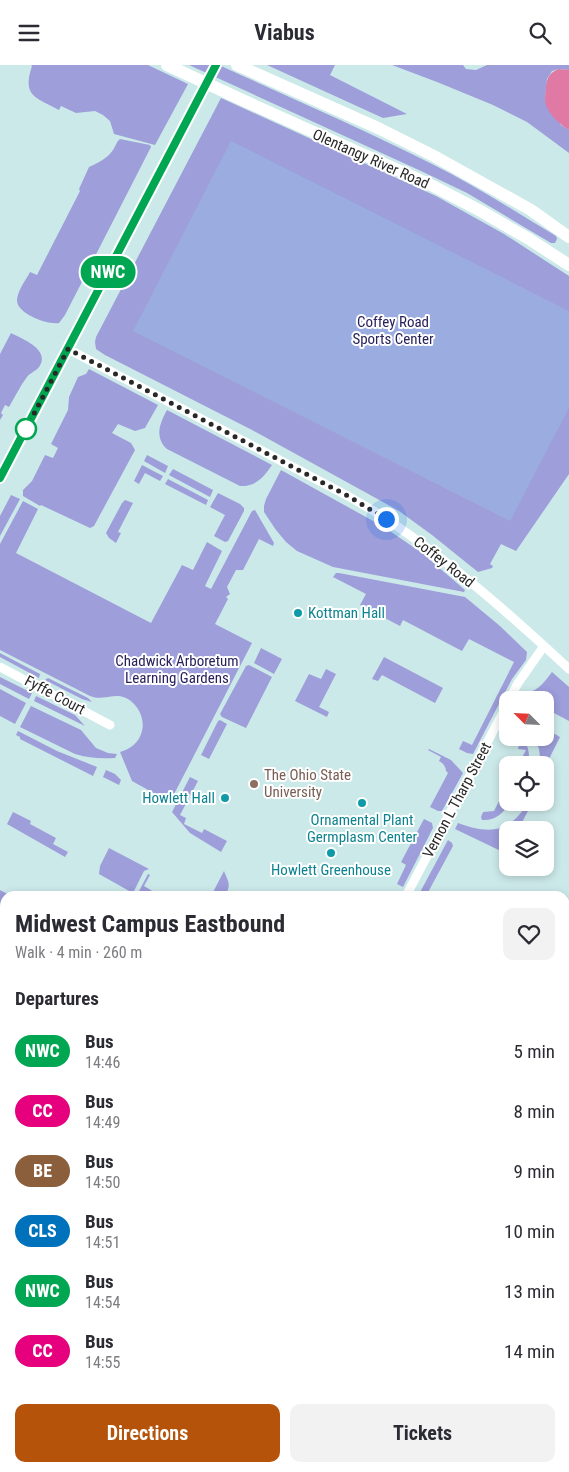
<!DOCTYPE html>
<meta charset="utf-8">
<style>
:root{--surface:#fff;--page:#f2f2f3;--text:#2b2b33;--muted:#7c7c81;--accent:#b45309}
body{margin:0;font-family:"Roboto Condensed",sans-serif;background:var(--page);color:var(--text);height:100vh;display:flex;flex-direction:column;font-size:19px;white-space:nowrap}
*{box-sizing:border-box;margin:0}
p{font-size:16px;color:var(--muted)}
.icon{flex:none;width:28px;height:28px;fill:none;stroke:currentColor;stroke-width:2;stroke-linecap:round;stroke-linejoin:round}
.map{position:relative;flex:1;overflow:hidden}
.details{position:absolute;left:0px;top:826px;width:570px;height:581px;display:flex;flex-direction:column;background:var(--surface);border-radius:15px 15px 0 0;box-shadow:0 2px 8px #0003}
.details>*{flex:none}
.badge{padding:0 10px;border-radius:16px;font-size:18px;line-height:32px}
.needle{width:32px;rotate:294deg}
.tools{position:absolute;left:499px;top:626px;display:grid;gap:10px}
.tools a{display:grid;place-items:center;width:55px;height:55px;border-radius:10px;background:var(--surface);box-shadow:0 2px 8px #0003;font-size:25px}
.you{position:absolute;width:25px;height:25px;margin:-12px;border:4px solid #fff;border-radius:50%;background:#1a73e8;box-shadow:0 0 0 8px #1a73e833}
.map>.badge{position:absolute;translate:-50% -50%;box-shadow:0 0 0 2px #fff}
h2{padding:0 15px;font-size:19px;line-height:45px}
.round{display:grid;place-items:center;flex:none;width:52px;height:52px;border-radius:10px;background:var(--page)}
.overview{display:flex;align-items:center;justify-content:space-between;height:85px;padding:0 15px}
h1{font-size:24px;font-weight:700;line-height:38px}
.button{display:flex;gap:10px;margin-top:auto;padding:10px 15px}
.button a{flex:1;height:58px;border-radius:10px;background:var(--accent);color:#fff;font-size:20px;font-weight:700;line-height:58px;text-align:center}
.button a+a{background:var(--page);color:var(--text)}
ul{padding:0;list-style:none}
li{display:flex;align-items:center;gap:15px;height:60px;padding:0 15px}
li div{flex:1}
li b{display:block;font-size:19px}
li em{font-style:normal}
li .badge{min-width:55px;font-weight:700;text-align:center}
header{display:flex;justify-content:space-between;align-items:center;height:65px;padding:0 15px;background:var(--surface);font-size:22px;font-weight:700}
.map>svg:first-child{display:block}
.education{fill:#cce9e9;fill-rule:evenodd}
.medical{fill:#d9efdf}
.green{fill:#9d9eda}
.pitch{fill:#9aace0}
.water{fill:#e079a3}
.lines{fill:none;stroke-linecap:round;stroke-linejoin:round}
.street{stroke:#fff;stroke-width:9}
.secondary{stroke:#fff;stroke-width:12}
.highway{stroke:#63ecca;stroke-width:16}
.rail-casing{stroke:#b0a29f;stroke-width:5.5}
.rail{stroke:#fff;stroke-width:4;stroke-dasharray:11;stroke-linecap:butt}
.line-casing{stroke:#fff;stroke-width:11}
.line{stroke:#00a651;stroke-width:8}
.walk{stroke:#282828;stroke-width:5;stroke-dasharray:0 9}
.stop-dot{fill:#fff;stroke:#00a651;stroke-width:2.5}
.culture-dot{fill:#0f9aa8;stroke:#fff;stroke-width:2}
.education-dot{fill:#8d6e63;stroke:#fff;stroke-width:2}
.labels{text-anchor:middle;stroke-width:4;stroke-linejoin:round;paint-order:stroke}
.street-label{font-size:15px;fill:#282828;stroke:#fff}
.park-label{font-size:15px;fill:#28215c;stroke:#fff}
.culture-label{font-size:15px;fill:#0d838f;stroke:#fff}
.education-label{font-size:15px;fill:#785e54;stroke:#fff;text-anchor:start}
</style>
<header><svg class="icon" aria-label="menu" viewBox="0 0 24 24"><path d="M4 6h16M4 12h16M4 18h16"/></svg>Viabus<svg class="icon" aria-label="search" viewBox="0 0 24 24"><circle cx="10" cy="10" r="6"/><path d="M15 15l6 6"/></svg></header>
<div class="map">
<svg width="569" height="1407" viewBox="0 0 569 1407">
<rect width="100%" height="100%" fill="#dbe9e7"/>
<path class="education" d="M0,0H569V1073L565,1082V831H5V1402L410,1403L408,1407H0ZM508,635H545V672H508ZM508,700H545V738H508ZM508,765H545V802H508Z"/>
<path class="medical" d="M110,1402L410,1403L408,1407H107Z"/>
<path class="green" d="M31,0H148L188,19L155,80L114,69L110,56L103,50L95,46L76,48L61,41L59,45C35,32 22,31 32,1Z
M189,0H219C289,32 361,63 430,98C474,120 515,146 556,171L557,174L555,178H551L467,128L421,106Z
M267,0H335L330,10L407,49L383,53Z
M392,0H463L466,4L476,5L487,0H569V5L559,4L552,6L547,14L545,35L561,60L569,65V88L527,57L493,40L437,17Z
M221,33L436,131L504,169L569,211V409L516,486L501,479L490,499L493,501L492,503L478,507L432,470L399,446L372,431L252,365L105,290L96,284L95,277L96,272Z
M120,74L150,80L151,82L65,250L59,258C47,260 18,249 17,236C17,226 26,215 30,207L37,210L80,126L79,124L89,102C98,98 108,93 113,85C116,81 116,77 120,74Z
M11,268C22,274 51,284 39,302C36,306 30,308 27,312C20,321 15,332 9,342L5,340L1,348L3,350L0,355V289Z
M89,304L158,340L145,363L135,366L118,359L112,368L131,378L135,385L94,461L90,463L41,440L40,441L23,431V425L32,416L45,390L53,393L58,383L51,379L68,345L69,332L78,312L86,309Z
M167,345L272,400C264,412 255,422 240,421L167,384C154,372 160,358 167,345Z
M147,390L168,401L165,408L144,396Z
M142,400L163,411L160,416L145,408L139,419L134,416Z
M173,404L213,425L210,432L169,410Z
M281,405L384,462L422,488L465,525L464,527L333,502L297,486L286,477L276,465L264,447V441L266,434Z
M168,414L208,435L206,440L165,419Z
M218,428L240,439L244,443V446L228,476L225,477L214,471L225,450L210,442Z
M11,430L20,434L0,471V451Z
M125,435L133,438L118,467L121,468L116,478L109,473L106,468L122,438Z
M23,436L38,444L16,488L151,558L182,500L193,505L207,477L222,486L205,521L211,524L252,446L255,445L274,478L273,481L259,474L243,505H236L227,522L230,529L226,532L228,534L215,559L252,578L170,737L132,716L120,687C130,684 139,678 142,666C146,651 134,632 118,631C107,631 100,635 90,631L0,585V479Z
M336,508H339L465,532L500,561L527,587L526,595L512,614L473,689L467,688L459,684L463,676L472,680L514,597L469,574L462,586L403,555L400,561L360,540L366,529L333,512Z
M261,583L282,594L274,609L254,598Z
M0,588L40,609L39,613L0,592Z
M384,592L443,623L435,638L382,610L378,616L372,614Z
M249,600L272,612L246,663L222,652L220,649L246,601Z
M326,604L336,609L319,642L329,647L327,652L295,636L309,609L321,614Z
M552,607L569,622V656L554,648L546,664L560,672L545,702V700H541L539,684L534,673L545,672V635H524L529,627C539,625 546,615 552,607Z
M0,612L32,628L29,634L0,619Z
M48,613L88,633L92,637L82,634L45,615Z
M0,624L26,638L15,659L0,651Z
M36,631L75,650L85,661L34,636Z
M31,641L81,665L96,683L108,688L117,689L115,693C101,694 88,693 75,689L20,662Z
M220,655L227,659L209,694L201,690L218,656Z
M18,666L57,686L97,702L93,711L20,674V672L16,670Z
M520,676H525C529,684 530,691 528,700H518L526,685L518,684Z
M429,684L451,695L463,708L442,746H438L430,742L448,708L446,706C446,702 443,698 439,696L441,692L428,685Z
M106,705L115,709L121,715L119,720L103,712Z
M190,712L198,716L180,750L186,753L184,759L202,768L204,764L227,776L221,787L190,768L172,747Z
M507,720L508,738H509C504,748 495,756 482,755L481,752L483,747L494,746Z
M525,742L529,744L518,765H508L507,783L505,788L455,764L458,758C486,768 507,770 525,742Z
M13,747L31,756L30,759L56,773L53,779L68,787L65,792L7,759Z
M424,754L432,758L433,763L403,822L397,819L406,800L401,797Z
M448,775L452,778L453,781L426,831H418Z
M109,783L149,804L144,806L134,826L131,827L99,809L100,801Z
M224,806C229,818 231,820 225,831H211Z
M148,809L150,810L144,821L159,830L158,831L138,830V828Z
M0,825L11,831H5V867L0,864Z
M0,896L5,899V948L0,946Z
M0,1027L5,1028V1079L0,1078Z
M565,1051H569V1086H565Z
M0,1099L5,1100V1145L0,1143Z
M565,1157L569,1158V1198L565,1197Z
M565,1222L569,1223V1258L565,1256Z
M392,1403H455L464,1407H439L433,1404L431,1407H390Z"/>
<path class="pitch" d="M231,76L569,246V343L510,456L133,266Z"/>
<path class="water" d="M559,4L569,5V65C559,59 545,46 545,34C545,30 546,26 546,22C547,12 550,7 559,4Z"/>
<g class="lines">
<path class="street" d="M68,284L348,431C361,439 375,446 388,455C452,498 512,551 569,604
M0,602L110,660
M509,635L518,618L544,581
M406,831L508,638"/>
<path class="secondary" d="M167,0L238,33L431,120L479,145L529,174L569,200
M237,0L378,63L432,90L531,145L569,172
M0,413L216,0
M0,882L5,884
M565,1036H569"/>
<path class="highway" d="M0,970L5,971
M0,1002L5,1003
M565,1110H569
M565,1137L569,1138"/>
<defs>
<path id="rail" d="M0,1085L5,1086
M565,1214L569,1215"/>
</defs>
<use href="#rail" class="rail-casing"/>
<use href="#rail" class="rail"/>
</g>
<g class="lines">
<defs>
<path id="line" d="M0,413L216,0"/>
</defs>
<use href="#line" class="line-casing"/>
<use href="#line" class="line"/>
<path class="walk" d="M26,364L68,284L348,431L386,454"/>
</g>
<circle class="stop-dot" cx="26" cy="364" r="10"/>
<g class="culture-dot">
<circle cx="298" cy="548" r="5"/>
<circle cx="225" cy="733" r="5"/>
<circle cx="362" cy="738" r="5"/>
<circle cx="331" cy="788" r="5"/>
</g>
<circle class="education-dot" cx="254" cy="719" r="5"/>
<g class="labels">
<g class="street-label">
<text transform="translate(371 94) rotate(24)" y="5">Olentangy River Road</text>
<text transform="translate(444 497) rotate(38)" y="5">Coffey Road</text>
<text transform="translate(55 630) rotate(28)" y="5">Fyffe Court</text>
<text transform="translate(457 735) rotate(-62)" y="5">Vernon L Tharp Street</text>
</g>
<g class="park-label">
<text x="393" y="262">Coffey Road<tspan x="393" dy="17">Sports Center</tspan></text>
<text x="177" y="601">Chadwick Arboretum<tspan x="177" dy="17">Learning Gardens</tspan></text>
</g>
<g class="culture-label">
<text x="308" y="553" text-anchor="start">Kottman Hall</text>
<text x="215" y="738" text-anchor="end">Howlett Hall</text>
<text x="362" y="760">Ornamental Plant<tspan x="362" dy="17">Germplasm Center</tspan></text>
<text x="331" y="810">Howlett Greenhouse</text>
</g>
<g class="education-label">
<text x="264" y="715">The Ohio State<tspan x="264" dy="17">University</tspan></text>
</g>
</g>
</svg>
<div class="tools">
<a><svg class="needle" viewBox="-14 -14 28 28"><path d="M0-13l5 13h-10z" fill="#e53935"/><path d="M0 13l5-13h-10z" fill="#7c7c81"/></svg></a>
<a><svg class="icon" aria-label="locate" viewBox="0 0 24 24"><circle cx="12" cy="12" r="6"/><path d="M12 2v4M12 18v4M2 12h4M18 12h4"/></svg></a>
<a><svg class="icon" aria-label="layers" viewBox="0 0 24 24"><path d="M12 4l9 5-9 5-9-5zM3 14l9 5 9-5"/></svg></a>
</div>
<div class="you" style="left:386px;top:454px"></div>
<b class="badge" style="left:108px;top:207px;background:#00a651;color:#fff">NWC</b>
<section class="details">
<div class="overview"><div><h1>Midwest Campus Eastbound</h1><p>Walk · 4 min · 260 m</p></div><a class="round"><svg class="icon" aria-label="heart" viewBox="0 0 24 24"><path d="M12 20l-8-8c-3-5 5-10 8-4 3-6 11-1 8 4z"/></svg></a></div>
<h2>Departures</h2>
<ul>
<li><span class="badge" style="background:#00a651;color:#fff">NWC</span><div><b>Bus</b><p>14:46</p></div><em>5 min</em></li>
<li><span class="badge" style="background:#e6007e;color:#fff">CC</span><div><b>Bus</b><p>14:49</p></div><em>8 min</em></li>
<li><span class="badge" style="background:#8b5e3c;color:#fff">BE</span><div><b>Bus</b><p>14:50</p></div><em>9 min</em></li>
<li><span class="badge" style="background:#0072bc;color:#fff">CLS</span><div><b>Bus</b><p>14:51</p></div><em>10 min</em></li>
<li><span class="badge" style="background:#00a651;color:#fff">NWC</span><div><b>Bus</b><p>14:54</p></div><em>13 min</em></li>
<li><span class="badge" style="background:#e6007e;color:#fff">CC</span><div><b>Bus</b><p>14:55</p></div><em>14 min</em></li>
</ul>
<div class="button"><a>Directions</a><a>Tickets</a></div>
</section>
</div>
